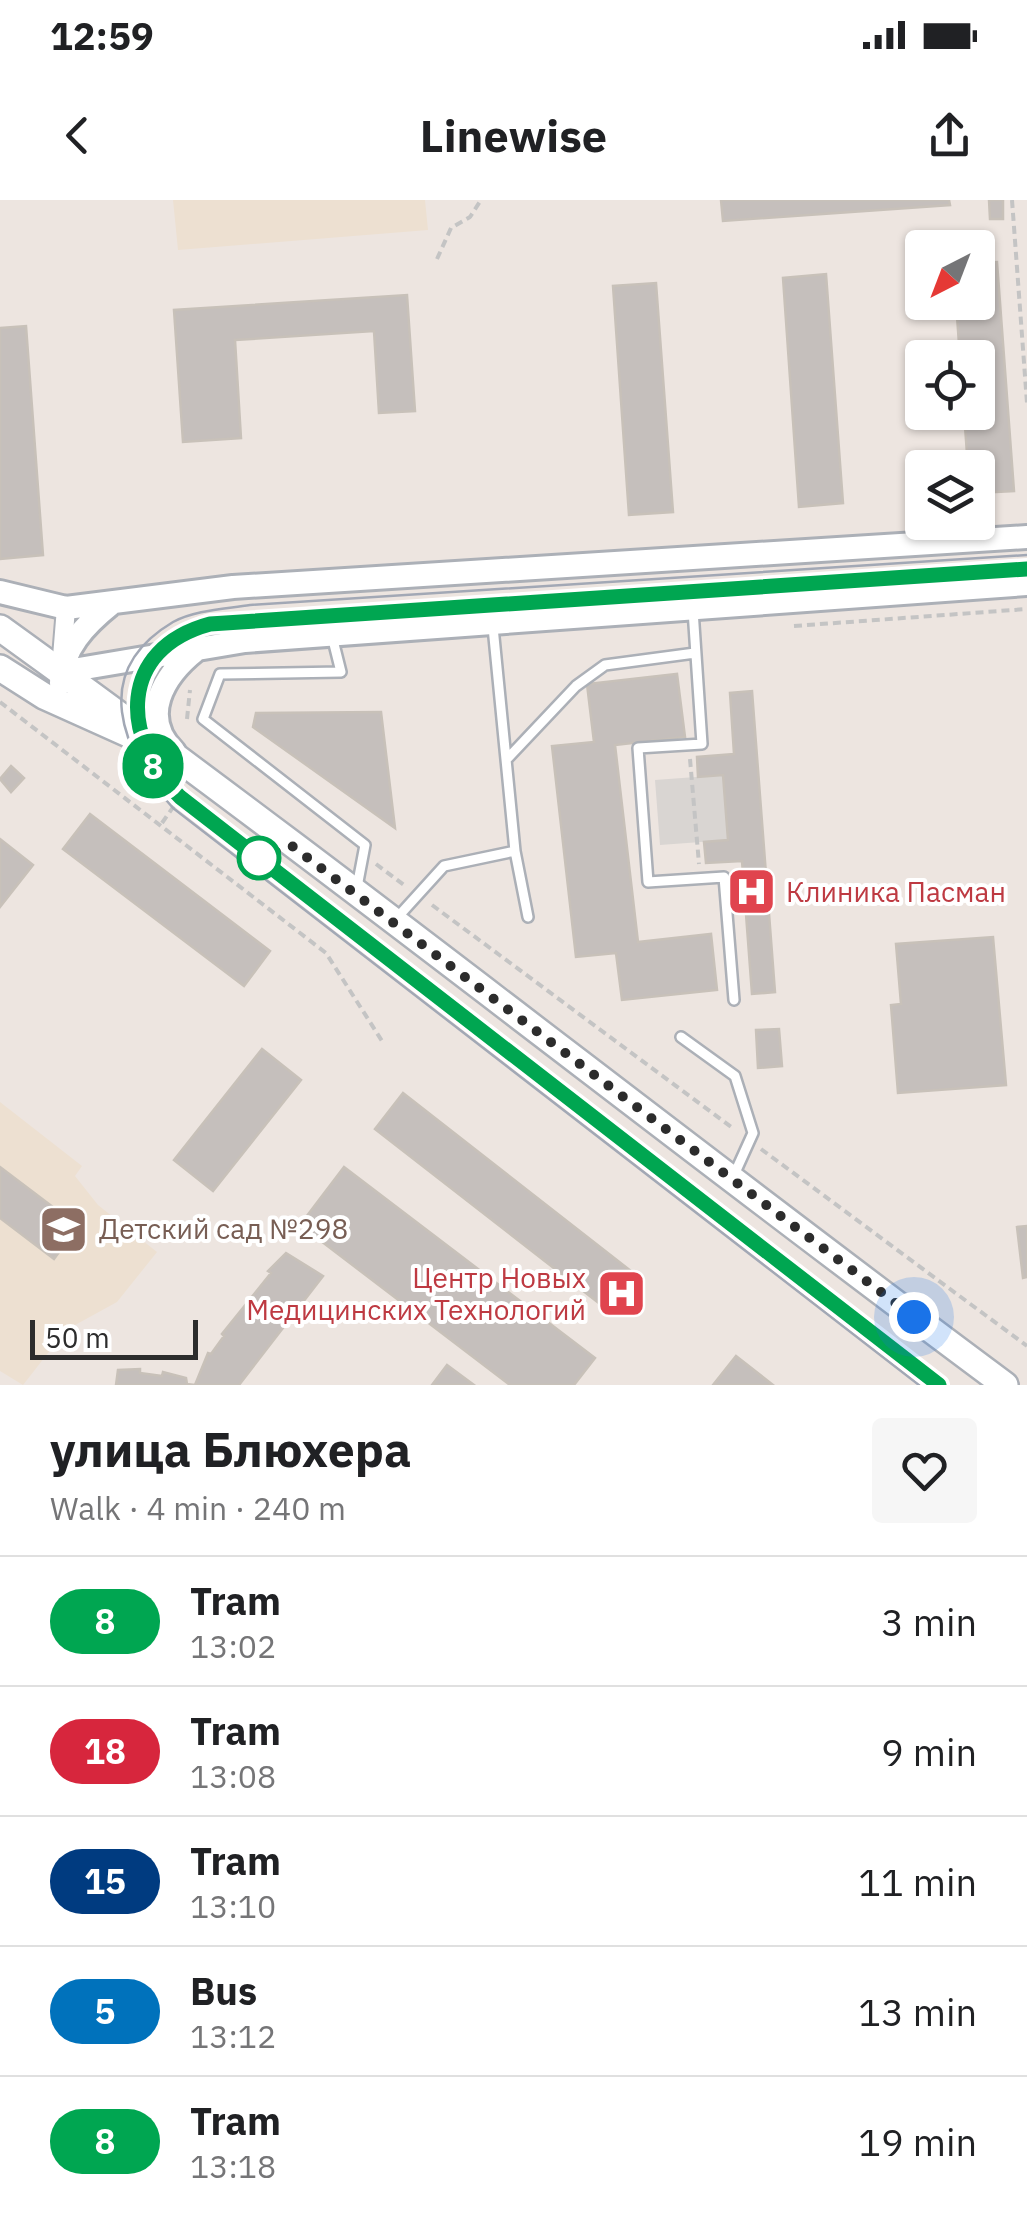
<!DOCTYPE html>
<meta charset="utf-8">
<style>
:root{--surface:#fff;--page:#f6f6f6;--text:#202124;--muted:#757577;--line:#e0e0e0}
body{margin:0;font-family:"IBM Plex Sans",sans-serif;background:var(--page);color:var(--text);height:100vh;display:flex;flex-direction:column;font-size:38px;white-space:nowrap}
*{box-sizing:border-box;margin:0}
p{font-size:32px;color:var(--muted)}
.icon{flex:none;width:55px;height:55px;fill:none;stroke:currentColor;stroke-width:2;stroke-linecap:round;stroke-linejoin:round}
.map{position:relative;height:1185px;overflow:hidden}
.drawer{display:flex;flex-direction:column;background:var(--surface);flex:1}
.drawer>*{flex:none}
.badge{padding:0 20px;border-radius:32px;font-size:35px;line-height:65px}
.needle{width:65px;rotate:222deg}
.controls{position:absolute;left:905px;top:30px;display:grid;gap:20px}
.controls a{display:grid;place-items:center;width:90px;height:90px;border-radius:10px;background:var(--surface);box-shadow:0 2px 8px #0004;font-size:50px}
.scale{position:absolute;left:30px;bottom:25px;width:168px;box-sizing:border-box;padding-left:10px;border:5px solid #2c2c2c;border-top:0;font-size:28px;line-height:35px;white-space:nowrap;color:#2c2c2c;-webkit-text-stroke:8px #fff;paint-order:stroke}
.you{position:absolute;width:50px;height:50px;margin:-25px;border:8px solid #fff;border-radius:50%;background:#1a73e8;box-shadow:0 0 0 15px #1a73e833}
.map>.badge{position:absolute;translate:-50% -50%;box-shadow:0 0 0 5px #fff}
.round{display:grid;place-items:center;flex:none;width:105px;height:105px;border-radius:10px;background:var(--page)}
.head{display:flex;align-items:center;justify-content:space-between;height:170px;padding:0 50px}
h1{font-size:48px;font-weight:800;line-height:75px}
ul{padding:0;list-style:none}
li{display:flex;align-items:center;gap:30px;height:130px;padding:0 50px;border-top:2px solid var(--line)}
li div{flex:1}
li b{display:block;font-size:38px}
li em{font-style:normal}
li .badge{min-width:110px;font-weight:700;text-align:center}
.status{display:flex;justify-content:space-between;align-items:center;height:70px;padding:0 50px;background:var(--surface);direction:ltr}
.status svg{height:28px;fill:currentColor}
header{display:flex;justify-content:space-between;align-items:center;height:130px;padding:0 50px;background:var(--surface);font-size:45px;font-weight:800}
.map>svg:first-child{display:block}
.education{fill:#ede0d1}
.plaza{fill:#d9d5d2}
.building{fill:#c5bfbc;stroke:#c8c1b9;stroke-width:2.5}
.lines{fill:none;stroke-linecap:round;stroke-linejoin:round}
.service-casing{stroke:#acb0b7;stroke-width:14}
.minor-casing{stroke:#acb0b7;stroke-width:22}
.tertiary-casing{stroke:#acb0b7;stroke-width:28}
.secondary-casing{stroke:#acb0b7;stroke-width:30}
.path{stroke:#c4c4c4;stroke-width:4;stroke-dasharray:8 5;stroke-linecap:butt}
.service{stroke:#fff;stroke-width:9}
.minor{stroke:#fff;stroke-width:18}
.tertiary{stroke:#fff;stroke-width:22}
.secondary{stroke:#fff;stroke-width:25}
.tram{stroke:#a2a8b5;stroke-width:2.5}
.line-casing{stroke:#fff;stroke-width:22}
.line{stroke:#00a651;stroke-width:15}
.walk{stroke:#2c2c2c;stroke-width:10;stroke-dasharray:0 18}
.stop-dot{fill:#fff;stroke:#00a651;stroke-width:5}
.labels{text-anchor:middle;stroke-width:8;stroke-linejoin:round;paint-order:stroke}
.health-label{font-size:28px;fill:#be3a42;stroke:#fff;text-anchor:start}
.education-label{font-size:28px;fill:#785e54;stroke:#fff;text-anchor:start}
</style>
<div class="status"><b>12:59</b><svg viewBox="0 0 49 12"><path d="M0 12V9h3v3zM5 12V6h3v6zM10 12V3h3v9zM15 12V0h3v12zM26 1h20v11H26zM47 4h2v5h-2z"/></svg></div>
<header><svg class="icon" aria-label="back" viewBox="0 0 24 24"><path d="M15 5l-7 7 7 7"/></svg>Linewise<svg class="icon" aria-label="share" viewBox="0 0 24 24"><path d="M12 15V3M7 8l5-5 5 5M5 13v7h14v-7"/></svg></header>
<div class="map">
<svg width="1027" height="1185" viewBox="0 0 1027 1185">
<rect width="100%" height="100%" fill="#ede5e0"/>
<path class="education" d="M173,0H425L428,30L178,50Z
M0,902L82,966L75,976L98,1005L157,1052L117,1102L66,1130L23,1185L0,1171Z"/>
<path class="plaza" d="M723,575L728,640L660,645L655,580Z"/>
<path class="building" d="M721,0H949L950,5L723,21Z
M989,0H1003V19H990Z
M997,62L1014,291L978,293V268H968L964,212H978V158H960L956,102H978V63Z
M826,74L843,303L799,307L783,78Z
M656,83L673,312L629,315L613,86Z
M407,95L415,211L379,213L374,131L235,140L241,238L183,242L174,110Z
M26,126L43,355L0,359V128Z
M677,474L685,537L615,545L638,742L711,734L717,790L622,800L616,753L576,757L552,546L594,542L587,484Z
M752,491L775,792L752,794L742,661L706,663L704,642L728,640L723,575L698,577L697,557L734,554L730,493Z
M381,512L395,628L253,527L256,513Z
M11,566L24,578L11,592L0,579Z
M90,614L270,751L244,786L63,649Z
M0,639L33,665L0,707Z
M993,737L1006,885L898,893L891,805L901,804L896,744Z
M779,829L782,866L758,868L756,830Z
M262,849L301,880L213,991L174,960Z
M403,893L636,1075L609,1111L375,929Z
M0,967L78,1026L54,1059L0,1018Z
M344,967L595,1158L574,1185H510L300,1025Z
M1027,1026V1077L1023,1078L1017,1027Z
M286,1053L323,1076L239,1185H116L118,1170L140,1169V1173L162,1176L163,1172L186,1178L187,1184L195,1185L208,1153L211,1154L224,1136L222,1134L271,1073L268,1071Z
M736,1156L773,1185H713Z
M447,1165L474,1185H432Z"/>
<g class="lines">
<defs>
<path id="service" d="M693,410L702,544L638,548L648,682L724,677L734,800
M493,427L515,651L528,717
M332,436L341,472L220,474L203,519L365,645L357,687
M507,559L576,486L605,465L695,453
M395,720L444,666L515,651
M681,837L735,876L753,933L734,975"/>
<path id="minor" d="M62,457L66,408"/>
<path id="tertiary" d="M0,392L66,408L233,387L1027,337
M61,472L245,441L1027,384
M61,483C61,449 86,424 111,404
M174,552C139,517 163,476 196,450"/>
<path id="secondary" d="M0,428C340,673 668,935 1005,1185
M0,468L44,496L133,536"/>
</defs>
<use href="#service" class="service-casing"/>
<use href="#minor" class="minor-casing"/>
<use href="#tertiary" class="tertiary-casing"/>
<use href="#secondary" class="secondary-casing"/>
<path class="path" d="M1012,0L1027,203
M437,59L451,28L470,17L481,0
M794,426L1027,409
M0,502L326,753L382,841
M187,519L190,490
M690,559L699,664
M162,623L185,590
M376,664L404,685
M432,705L734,929
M761,949L1027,1146"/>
<use href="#service" class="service"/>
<use href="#minor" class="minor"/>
<use href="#tertiary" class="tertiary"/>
<use href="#secondary" class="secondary"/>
<path class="tram" d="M152,564C131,533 133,487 155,456
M919,1185L173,608C121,550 89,472 173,422C195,410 225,409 250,405L1027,355"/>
</g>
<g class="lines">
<defs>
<path id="line" d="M939,1185L180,597C120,538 118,449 210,424L1027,369"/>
</defs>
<use href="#line" class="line-casing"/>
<use href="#line" class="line"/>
<path class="walk" d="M259,658L292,646L914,1117"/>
</g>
<defs>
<symbol id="hospital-square" viewBox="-11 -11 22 22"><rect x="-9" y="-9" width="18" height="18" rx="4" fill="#e0444e" stroke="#fff"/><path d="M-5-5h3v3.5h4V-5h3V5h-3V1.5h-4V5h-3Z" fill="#fff"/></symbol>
<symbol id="school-square" viewBox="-11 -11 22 22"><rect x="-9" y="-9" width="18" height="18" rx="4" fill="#8d6e63" stroke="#fff"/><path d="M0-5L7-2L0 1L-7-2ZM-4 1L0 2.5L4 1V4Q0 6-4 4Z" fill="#fff"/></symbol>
</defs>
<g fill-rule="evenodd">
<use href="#hospital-square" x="724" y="664" width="55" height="55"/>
<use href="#school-square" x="36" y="1002" width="55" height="55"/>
<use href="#hospital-square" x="594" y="1066" width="55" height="55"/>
</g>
<circle class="stop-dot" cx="259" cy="658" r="20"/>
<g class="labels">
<g class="health-label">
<text x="786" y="702">Клиника Пасман</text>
<text x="586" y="1088" text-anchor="end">Центр Новых<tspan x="586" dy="32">Медицинских Технологий</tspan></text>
</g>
<g class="education-label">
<text x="99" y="1039">Детский сад №298</text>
</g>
</g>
</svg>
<div class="controls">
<a><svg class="needle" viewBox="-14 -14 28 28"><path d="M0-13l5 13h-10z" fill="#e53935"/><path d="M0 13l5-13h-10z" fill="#757577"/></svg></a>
<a><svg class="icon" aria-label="locate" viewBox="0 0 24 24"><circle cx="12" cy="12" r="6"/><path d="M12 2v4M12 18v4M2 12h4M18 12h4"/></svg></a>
<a><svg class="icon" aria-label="layers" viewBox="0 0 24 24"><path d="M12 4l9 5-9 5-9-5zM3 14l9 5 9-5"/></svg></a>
</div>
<div class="scale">50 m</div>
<div class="you" style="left:914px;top:1117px"></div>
<b class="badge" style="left:153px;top:566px;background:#00a651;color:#fff">8</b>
</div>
<section class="drawer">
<div class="head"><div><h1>улица Блюхера</h1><p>Walk · 4 min · 240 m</p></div><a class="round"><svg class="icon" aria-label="heart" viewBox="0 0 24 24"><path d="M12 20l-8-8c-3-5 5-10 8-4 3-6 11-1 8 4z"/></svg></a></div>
<ul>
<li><span class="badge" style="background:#00a651;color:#fff">8</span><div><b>Tram</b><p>13:02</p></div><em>3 min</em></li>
<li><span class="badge" style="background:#d7263d;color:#fff">18</span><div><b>Tram</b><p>13:08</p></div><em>9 min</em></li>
<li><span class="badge" style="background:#003b80;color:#fff">15</span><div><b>Tram</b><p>13:10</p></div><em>11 min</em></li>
<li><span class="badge" style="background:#0072bc;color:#fff">5</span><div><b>Bus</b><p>13:12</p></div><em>13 min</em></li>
<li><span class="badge" style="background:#00a651;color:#fff">8</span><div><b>Tram</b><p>13:18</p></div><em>19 min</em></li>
</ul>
</section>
